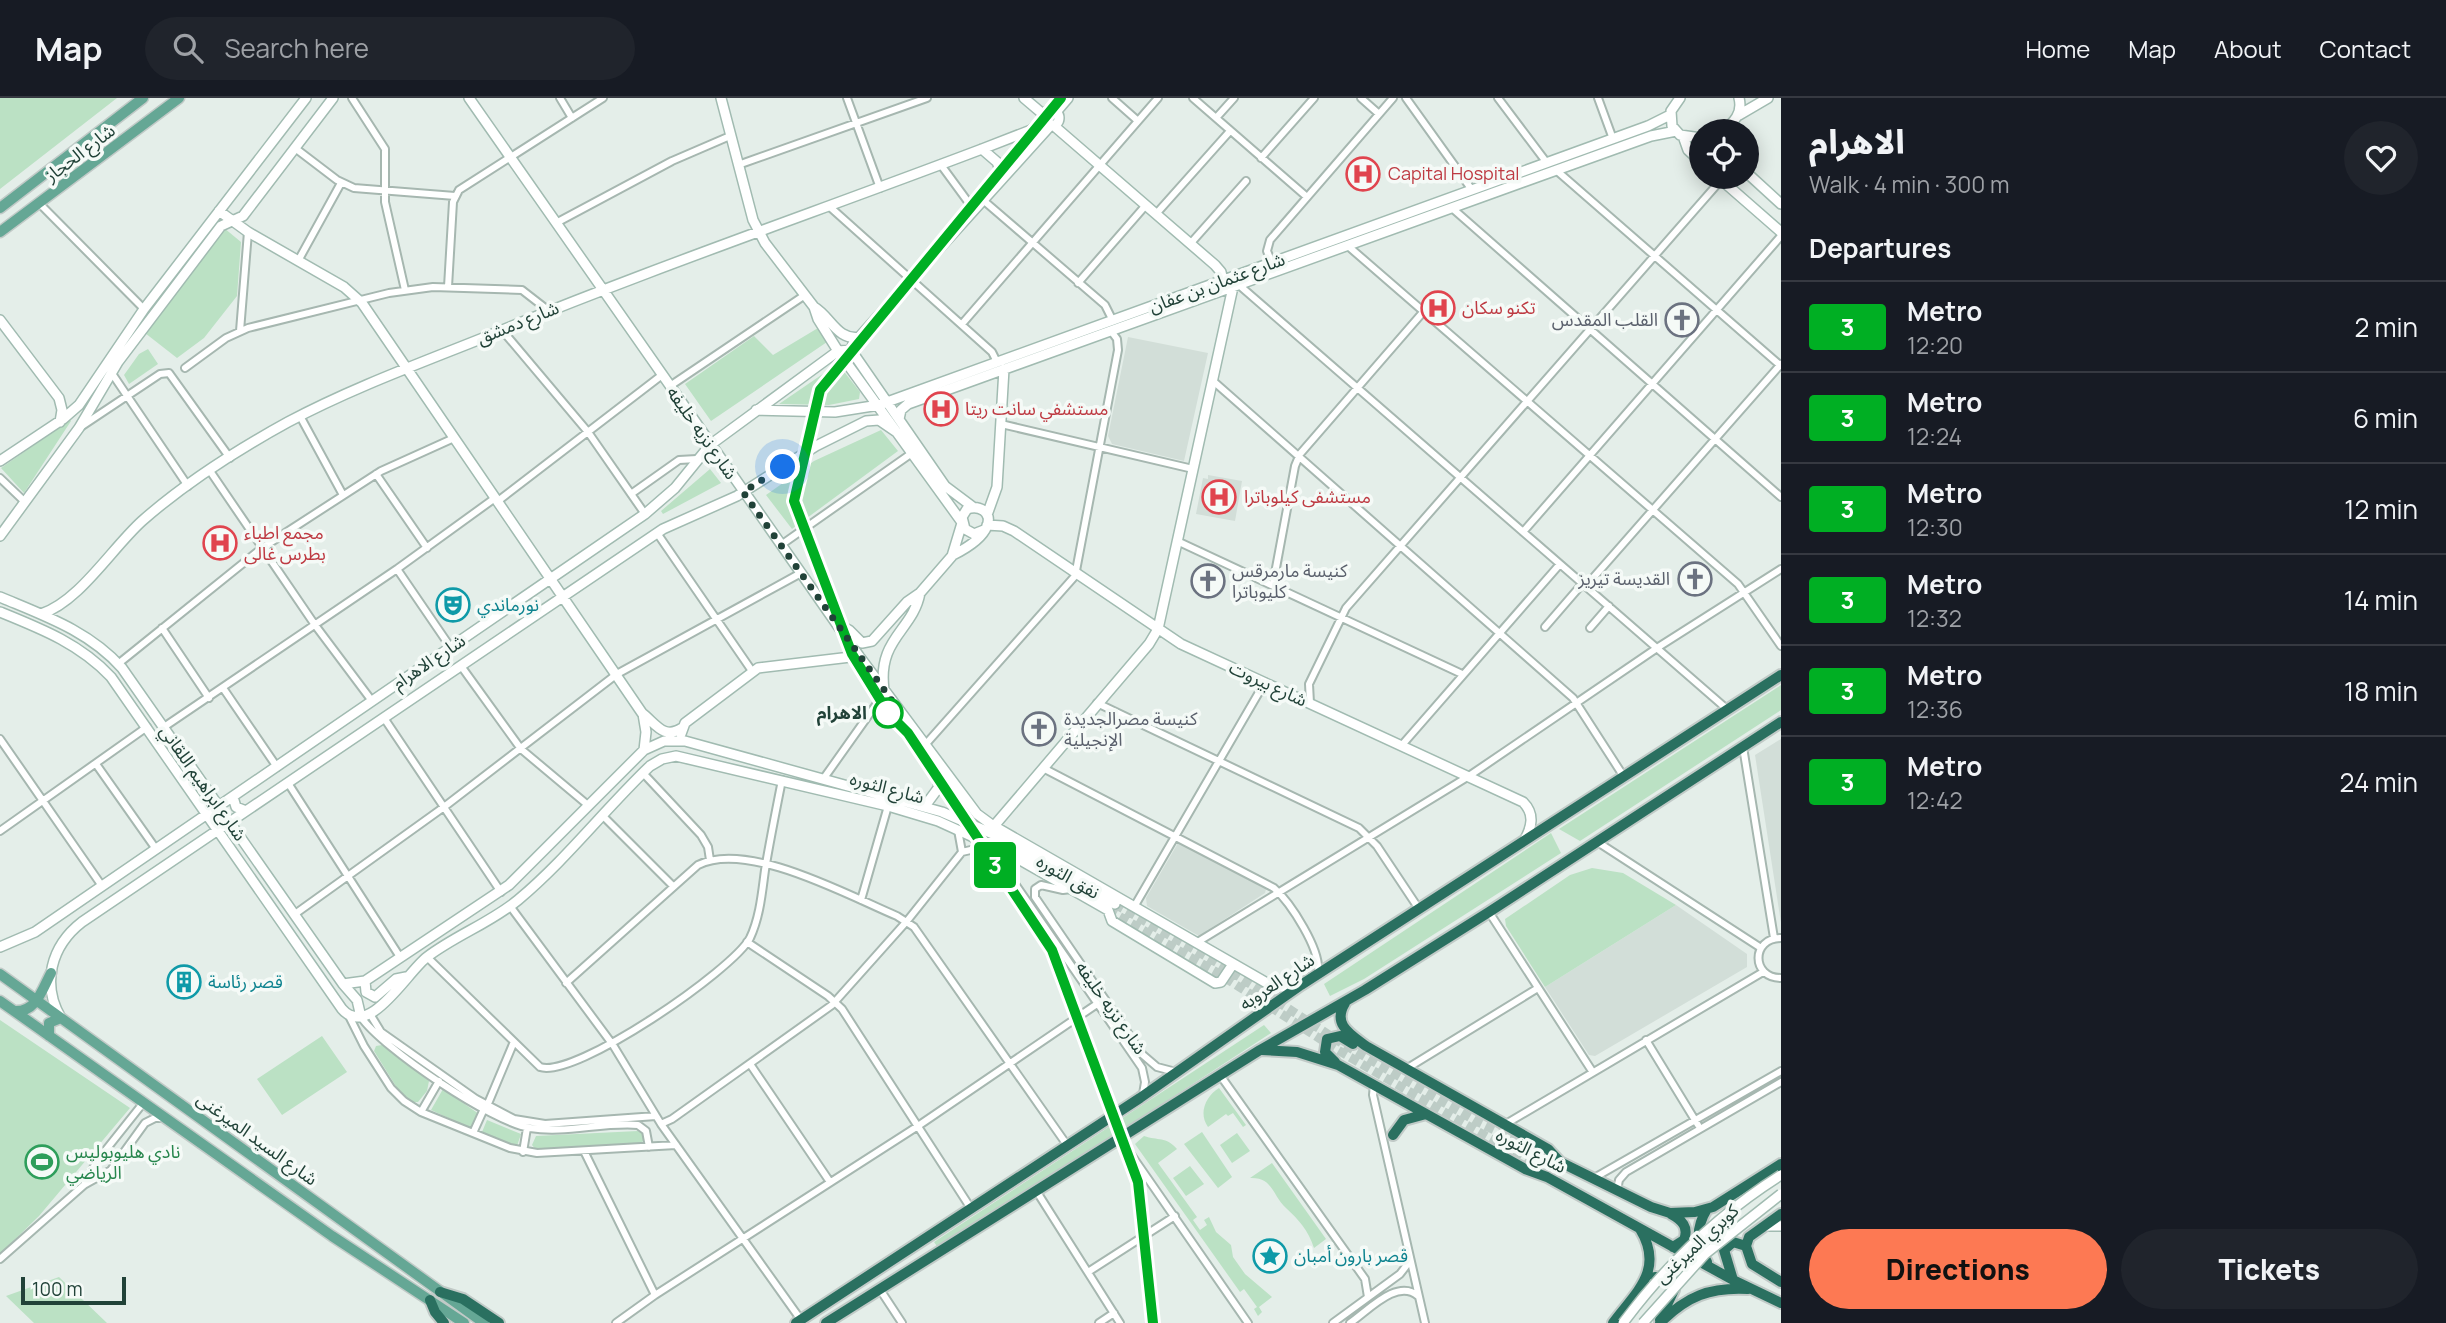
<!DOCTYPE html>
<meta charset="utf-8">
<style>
:root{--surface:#171b24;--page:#20242c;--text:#f1f3f6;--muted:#9ea1a6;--line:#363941;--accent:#fd7953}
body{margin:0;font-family:Manrope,"Noto Sans Arabic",sans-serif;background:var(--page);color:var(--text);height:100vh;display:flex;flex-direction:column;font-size:26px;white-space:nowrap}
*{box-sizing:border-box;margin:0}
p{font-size:23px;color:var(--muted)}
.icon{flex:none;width:38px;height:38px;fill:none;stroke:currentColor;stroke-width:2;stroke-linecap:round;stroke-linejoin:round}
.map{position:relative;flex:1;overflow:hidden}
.sheet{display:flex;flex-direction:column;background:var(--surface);width:665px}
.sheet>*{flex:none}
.badge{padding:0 14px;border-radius:5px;font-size:24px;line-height:46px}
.buttons{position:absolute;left:1689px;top:21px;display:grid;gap:14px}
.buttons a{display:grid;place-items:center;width:70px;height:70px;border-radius:50%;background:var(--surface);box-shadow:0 4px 18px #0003;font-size:35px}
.scale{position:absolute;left:21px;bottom:18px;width:105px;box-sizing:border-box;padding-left:7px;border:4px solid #214238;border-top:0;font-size:19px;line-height:24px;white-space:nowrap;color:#214238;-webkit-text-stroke:5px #f5faf7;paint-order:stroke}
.you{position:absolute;width:35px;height:35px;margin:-18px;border:5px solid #fff;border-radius:50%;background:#1a73e8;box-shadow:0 0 0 10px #1a73e833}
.map>.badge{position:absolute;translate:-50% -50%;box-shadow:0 0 0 4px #fff}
h2{padding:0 28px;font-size:26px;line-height:63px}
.round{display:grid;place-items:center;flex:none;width:74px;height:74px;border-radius:37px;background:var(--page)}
.summary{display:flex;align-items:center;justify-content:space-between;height:119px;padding:0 28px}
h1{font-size:33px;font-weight:800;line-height:52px}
.primary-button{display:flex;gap:14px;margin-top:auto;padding:14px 28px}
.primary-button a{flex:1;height:80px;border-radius:42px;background:var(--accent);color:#111;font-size:28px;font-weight:800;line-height:80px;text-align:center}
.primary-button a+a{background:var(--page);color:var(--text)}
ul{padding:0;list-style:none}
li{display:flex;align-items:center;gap:21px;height:91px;padding:0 28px;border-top:2px solid var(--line)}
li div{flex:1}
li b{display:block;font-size:26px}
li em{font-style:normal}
li .badge{min-width:77px;font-weight:700;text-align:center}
header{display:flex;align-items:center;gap:42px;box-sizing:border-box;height:98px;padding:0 35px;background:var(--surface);border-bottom:2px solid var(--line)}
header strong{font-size:33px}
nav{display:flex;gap:38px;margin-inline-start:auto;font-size:24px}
.search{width:490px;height:63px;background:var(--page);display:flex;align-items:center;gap:18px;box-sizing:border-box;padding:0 24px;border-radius:38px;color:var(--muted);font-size:26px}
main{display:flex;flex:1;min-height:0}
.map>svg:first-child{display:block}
.built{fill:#d2ded8}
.green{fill:#bbe1c4}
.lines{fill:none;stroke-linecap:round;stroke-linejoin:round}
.secondary-tunnel{stroke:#bdccc6;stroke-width:9;stroke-dasharray:9 4.5;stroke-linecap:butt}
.street-casing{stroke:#a6b7b0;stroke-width:10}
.secondary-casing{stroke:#a1bbb1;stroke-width:12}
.primary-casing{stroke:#c1cac7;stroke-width:13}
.highway-casing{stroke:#c1cac7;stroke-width:14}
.street{stroke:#fff;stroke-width:6}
.secondary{stroke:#fff;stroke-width:9}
.primary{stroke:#65a795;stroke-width:10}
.highway{stroke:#2a7060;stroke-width:10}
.secondary-bridge-casing{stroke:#a1bbb1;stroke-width:12;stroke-linecap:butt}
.secondary-bridge{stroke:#fff;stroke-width:9}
.line-casing{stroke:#fff;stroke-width:16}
.line{stroke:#00af23;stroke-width:10}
.walk{stroke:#214238;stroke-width:7;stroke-dasharray:0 12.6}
.stop-dot{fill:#fff;stroke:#00af23;stroke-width:3.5}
.labels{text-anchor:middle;stroke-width:7;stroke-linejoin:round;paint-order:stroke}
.street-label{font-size:18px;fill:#214238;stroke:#f5faf7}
.health-label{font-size:18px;fill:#be3a42;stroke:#f5faf7;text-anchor:start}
.worship-label{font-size:18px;fill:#5b616d;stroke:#f5faf7;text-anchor:end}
.culture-label{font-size:18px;fill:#0d838f;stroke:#f5faf7;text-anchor:start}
.stop-label{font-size:18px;font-weight:bold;fill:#214238;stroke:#f5faf7;text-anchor:end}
.leisure-label{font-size:18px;fill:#27864d;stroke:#f5faf7;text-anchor:start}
</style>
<header>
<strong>Map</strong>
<div class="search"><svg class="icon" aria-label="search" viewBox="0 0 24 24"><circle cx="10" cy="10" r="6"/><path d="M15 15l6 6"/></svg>Search here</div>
<nav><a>Home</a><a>Map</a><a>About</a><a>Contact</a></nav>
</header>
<main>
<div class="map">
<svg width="1781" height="1225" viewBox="0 0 1781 1225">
<rect width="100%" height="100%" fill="#e4eee9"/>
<path class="built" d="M1128,239L1208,255L1184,363L1112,346L1108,338Z
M1208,377L1242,383L1235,423L1196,416L1203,380L1208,381Z
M1781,641V825L1755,657Z
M1178,745L1266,791L1265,795L1199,838L1147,808L1146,800Z
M1676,807L1747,856V869L1595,958L1589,957L1545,889Z"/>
<path class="green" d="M0,0H117L0,91Z
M224,130L241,144L237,198L204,240L177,260L145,235Z
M818,230L827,244L711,323L685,286L754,238L773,257Z
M148,251L158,266L129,286L124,277L139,256Z
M833,269L842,271L860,294L859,301L829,307L779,306Z
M70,322L71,323L24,395L1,370Z
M881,332L898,353L792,431L766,397L814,363Z
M710,371L721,385L663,416L661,413Z
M1781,587V612L1580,743L1559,731Z
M1551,735L1561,755L1364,881L1330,898L1324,886Z
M1592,770L1623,775L1676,807L1545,889L1506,828L1505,821L1570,777Z
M0,922L130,1010L39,1118L0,1156Z
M1264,927L1271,935L939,1151L934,1144Z
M322,938L347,974L282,1017L257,981Z
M382,947L429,983L427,993L418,1004H411L397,990L374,953L376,948Z
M1219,990L1246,1027L1243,1029L1233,1015L1228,1018L1226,1016L1208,1029C1198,1015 1206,998 1219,990Z
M443,991L479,1016L470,1030L431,1012Z
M487,1022L521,1036L517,1048L482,1034Z
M638,1033L644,1036L645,1042L639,1046L536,1052L532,1047L536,1038Z
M1202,1034L1232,1079L1218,1090L1184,1046Z
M1237,1035L1250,1053L1232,1065L1220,1047Z
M1144,1038C1158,1043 1166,1038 1177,1051L1158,1065L1197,1119L1193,1122L1200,1132L1207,1127L1204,1122L1209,1119L1216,1134L1231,1147L1233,1159L1245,1176L1272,1199L1259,1209L1262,1214L1258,1218L1254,1211L1257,1209L1244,1191L1240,1194L1135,1046Z
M1272,1065L1326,1141L1314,1150C1308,1132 1299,1122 1286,1110C1272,1097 1273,1079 1250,1080Z
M1190,1068L1204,1086L1186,1098L1173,1080Z
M59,1179L107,1225H34L6,1198Z"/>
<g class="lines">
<path class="secondary-tunnel" d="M1115,806L1221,867L1340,944L1474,1022L1558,1063
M1108,812L1216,874L1336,951L1494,1043L1540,1074"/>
<defs>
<path id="street" d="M352,0L385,51V104L405,192
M560,0L572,20
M847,0L880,90
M1112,0L1138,23
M1193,0L1307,99
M1361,0L1379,16
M1406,0L1472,92
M1498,0L1547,65
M1598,0L1613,41
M1216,20L1234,0
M295,50L337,82L354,90L455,98
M1261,60L1314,0
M738,67L927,0
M941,67L974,112
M1556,72L1781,268
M983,102L1105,207L1113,223
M39,105L144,211
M830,109L992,254L997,264
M1452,110L1781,399
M1156,116L1230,33
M556,125L672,63L730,38
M1190,146L1246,83
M1348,148L1738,486L1781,548
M298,163L341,85
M1272,165L1267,153L1270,142L1393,0
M1078,185L1146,107
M1239,187L1728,612
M448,189L453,104L459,92L603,0
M962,226L1158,0
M502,232L588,334L645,416
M240,233L248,134
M185,270L226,240L248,230L389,195L433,189L522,192L549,213
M111,274L188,388
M1212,282L1573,600L1624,679
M670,288L805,197
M300,318L343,397
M1001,326L1193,371
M82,328L160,276L169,275L230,360
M210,373L315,527L372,603
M376,376L427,450
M0,380L25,404
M631,396L679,362L697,361
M498,403L662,277
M1523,434L1781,138
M657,435L752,573
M1177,443L1462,576
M781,447L912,355
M397,471L451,550
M1273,486L1295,368L1300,356L1424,213
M1586,488L1781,266
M1545,529L1583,485
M162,530L209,600
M1590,530L1609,508
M118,566L262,450L381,373L454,340
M461,568L521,651L589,708
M223,590L277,669
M1097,605L1359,730L1377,748L1419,811
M1310,605L1309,586L1346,510L1721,82
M384,620L501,794
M164,629L397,471L495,400
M0,641L102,788
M925,647L1075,478L1118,252L1117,241L1111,233
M1402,647L1560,466
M1743,649L1774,840
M96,666L156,751
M1043,670L1274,790C1291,805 1321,852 1318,874
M643,675L701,737L708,749L710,762
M824,680L885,594
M288,685L400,859
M602,717L673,788
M958,732L962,754
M0,733L147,629
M1596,743L1761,850
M993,747L1000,764L1142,970L1145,984L1143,996
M1071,791L1063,792L1041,787L1035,791V799L1143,957L1157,969L1176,974
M861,802L888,708
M510,808L613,947L661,1026L801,1222
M1134,809L1265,584
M1489,814L1592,973
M295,816L444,709L617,576L801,475
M1781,840C1751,840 1751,880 1781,880
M747,844L828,898L842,911L970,1109
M1196,845L1469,678L1660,548L1781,471
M427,859L540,969C575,981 733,872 750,840C760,819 762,794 765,772C770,742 776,712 782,682
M566,885L698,767C748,742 849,798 897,818L914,829L1067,1047
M348,916L364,948L391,990L404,1003L421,1014L510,1050L537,1055L676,1047
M370,916L381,934L476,1001L514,1021L545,1026L656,1018
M361,919C382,950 493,1025 530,1030C565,1036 602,1024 638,1027L646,1033L649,1049
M1646,942L1698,1027
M750,966L830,1084
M1406,971L1538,890
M1220,977L1365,1181L1368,1199
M1374,986L1373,997L1425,1225
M487,1008L513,946
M421,1014L439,983
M661,1026L672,1021L832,907L907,823L962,754L992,747
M1504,1027L1763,874
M473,1035L483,1013
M1121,1042L1248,1225
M584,1053L655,1197
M523,1054L527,1030
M1594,1080L1781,973
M84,1087L97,1063L144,1004
M1617,1092L1619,1082L1626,1074L1781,984
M1037,1094L1120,1225
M0,1161L84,1087L111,1072L145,1025L155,1020H164
M1088,1174L1175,1118
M881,1193L902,1225
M616,1225L655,1197L918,1028L1097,906
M1099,1225L1114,1215
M1333,1225L1400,1176L1410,1163
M1350,1225C1368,1213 1397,1180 1418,1198"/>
<path id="secondary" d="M469,0L859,558L977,716L992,727L1265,884L1281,889L1300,888
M721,0L753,122L765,145L814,209C831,219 837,243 860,239
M1024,0L1044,17
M1680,0L1671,13L1672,28L1680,37L1701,40
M1043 20a8 8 0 1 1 16 0a8 8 0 1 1-16 0Z
M1056,14L1068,0
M1739,17L1768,0
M1053,27L1215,167L1221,174L1223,183
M1722,33C1734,25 1743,15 1739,0
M1683,38L1688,52L1701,64
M982,51L997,64L1003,80
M1746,74L1781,106
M1718,79L1781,134
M219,113L248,134L344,189L362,205L642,615C656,626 664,642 682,630
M814,209L818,221L838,253L961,423
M0,222L59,300L62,312L60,324
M851,252L853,246L1051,27
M851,252L945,388L973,409
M756,312L835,314L879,307L1648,28L1670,17
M899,321L901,312L908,306L1651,38L1676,33
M0,363L63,321L79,307L144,211L306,0
M987,417L997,389L1004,271
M987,427L1003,428L1014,433L1181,546L1523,704C1535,716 1532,729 1524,743
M0,438L79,330L118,264L221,128L243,118L333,0
M953,457C965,451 982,441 987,428C993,413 978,407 967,411L962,419L965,431L974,436L984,432
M0,499C45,518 89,533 122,570L343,886L357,902L361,919
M0,514C42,531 80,546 111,579L342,911C369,942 407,874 427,859C456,837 490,825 518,802C566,762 605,711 650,668L662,661L676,658L888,708L938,723L1006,754L1108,812L1112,823L1215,885L1221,884L1233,866
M41,516C79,504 112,450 142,423C185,385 237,352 288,324C350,291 418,266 483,240C647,172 816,114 982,51L1031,32L1044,22
M839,527L849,532L862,545L872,543L907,504L920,495L952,458L962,425
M884,592C877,540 913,533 920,495
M643,616L646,634L644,652
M681,636L685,625L758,570L859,558
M233,699L236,709L246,713
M925,708L939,689L934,664
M994,728L1149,546L1158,531L1233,189
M0,849L35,834L645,416L675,390L710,347L838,253L851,252
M365,883L366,894L375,899L396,881L406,879
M343,886L365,883L509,787L644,652L664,643H685L942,714L993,736L1115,806
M61,920C41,886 51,848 82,824L663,431L737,398L816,348L866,323L879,322L898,335
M1764,1128H1781"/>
<path id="primary" d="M0,110L143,0
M0,134L179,0
M0,876L484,1225
M0,903L332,1138L464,1225
M14,913C36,915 42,892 51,875
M49,938V925L61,920"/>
<path id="highway" d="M1345,905C1332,926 1350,936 1366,948L1548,1051L1560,1064L1651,1109L1670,1115L1695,1114L1713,1109L1781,1066
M1262,952L1297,954L1338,967L1525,1071L1547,1079L1733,1182L1781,1205
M1335,964L1325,954L1327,941L1340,938L1353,946
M1393,1037L1404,1022L1426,1016
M1671,1116C1682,1122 1689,1129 1684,1142L1673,1149
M1781,1116L1749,1139L1746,1148L1752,1166L1781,1184
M1707,1164C1696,1147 1696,1129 1707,1111
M1655,1179L1668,1181L1674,1192L1660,1222
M1733,1182L1724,1152L1733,1144L1746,1148
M440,1194L463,1201L499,1225
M430,1202L435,1214L444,1225
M796,1225L1140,1000L1301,887L1781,577
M826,1225L1260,952L1365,892L1489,814L1781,624
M1613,1225C1636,1194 1665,1172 1640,1131
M1660,1225C1687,1198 1710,1189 1748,1191"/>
</defs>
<use href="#street" class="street-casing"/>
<use href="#secondary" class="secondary-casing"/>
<use href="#primary" class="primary-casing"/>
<use href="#highway" class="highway-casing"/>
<use href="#street" class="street"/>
<use href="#secondary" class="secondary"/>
<use href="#primary" class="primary"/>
<use href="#highway" class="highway"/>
<defs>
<path id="secondary-bridge" d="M1623,1225C1667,1166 1719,1116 1781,1077
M1643,1225L1705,1156L1781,1096"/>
</defs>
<use href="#secondary-bridge" class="secondary-bridge-casing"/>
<use href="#secondary-bridge" class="secondary-bridge"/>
</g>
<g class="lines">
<defs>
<path id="line" d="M1061,0L820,292L794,403L852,556L889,616L908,635L1052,852L1138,1084L1153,1225"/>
</defs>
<use href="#line" class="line-casing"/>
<use href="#line" class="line"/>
<path class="walk" d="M783,369L743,394L895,607L888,615"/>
</g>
<defs>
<symbol id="hospital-ring" viewBox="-11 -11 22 22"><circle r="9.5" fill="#f5faf7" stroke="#e0444e" stroke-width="1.5"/><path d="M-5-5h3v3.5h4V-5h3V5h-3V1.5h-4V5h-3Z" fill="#e0444e"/></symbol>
<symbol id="church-ring" viewBox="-11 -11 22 22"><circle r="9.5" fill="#f5faf7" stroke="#6b7280" stroke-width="1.5"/><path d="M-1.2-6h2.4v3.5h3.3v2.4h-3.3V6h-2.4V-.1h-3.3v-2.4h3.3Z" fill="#6b7280"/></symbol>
<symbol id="theatre-ring" viewBox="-11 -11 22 22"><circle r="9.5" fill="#f5faf7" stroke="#0f9aa8" stroke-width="1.5"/><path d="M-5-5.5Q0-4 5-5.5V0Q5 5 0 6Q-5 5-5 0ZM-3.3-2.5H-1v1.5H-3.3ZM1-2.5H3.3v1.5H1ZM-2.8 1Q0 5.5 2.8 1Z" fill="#0f9aa8"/></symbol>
<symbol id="building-ring" viewBox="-11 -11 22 22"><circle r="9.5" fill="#f5faf7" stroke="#0f9aa8" stroke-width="1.5"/><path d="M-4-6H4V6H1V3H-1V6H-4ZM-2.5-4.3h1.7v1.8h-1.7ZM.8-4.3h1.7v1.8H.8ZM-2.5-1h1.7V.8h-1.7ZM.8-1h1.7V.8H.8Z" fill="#0f9aa8"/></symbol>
<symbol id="stadium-ring" viewBox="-11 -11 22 22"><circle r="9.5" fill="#f5faf7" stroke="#2e9e5b" stroke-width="1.5"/><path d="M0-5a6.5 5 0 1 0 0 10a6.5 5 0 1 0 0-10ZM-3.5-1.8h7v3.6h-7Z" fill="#2e9e5b"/></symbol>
<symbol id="sight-ring" viewBox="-11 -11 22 22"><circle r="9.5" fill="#f5faf7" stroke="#0f9aa8" stroke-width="1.5"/><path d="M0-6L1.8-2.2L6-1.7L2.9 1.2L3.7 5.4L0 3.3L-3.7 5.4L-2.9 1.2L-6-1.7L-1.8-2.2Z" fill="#0f9aa8"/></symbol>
</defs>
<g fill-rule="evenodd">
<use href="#hospital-ring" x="1344" y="57" width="38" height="38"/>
<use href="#hospital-ring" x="1419" y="191" width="38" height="38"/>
<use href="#church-ring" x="1663" y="203" width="38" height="38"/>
<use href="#hospital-ring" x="922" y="292" width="38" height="38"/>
<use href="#hospital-ring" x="1200" y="380" width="38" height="38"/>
<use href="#hospital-ring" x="201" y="426" width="38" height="38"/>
<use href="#church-ring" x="1676" y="462" width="38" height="38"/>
<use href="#church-ring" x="1189" y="464" width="38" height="38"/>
<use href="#theatre-ring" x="434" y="488" width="38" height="38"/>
<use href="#church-ring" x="1020" y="612" width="38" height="38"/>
<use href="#building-ring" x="165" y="865" width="38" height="38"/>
<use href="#stadium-ring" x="23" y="1045" width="38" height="38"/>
<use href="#sight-ring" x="1251" y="1139" width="38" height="38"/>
</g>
<circle class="stop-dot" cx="888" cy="615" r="14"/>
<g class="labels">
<g class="street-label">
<text transform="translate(80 55) rotate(-37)" y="6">شارع الحجاز</text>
<text transform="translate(1217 185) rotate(-20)" y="6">شارع عثمان بن عفان</text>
<text transform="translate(518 225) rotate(-22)" y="6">شارع دمشق</text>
<text transform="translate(702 335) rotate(55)" y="6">شارع نزيه خليفه</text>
<text transform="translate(429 564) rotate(-34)" y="6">شارع الاهرام</text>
<text transform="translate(1268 586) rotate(25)" y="6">شارع بيروت</text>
<text transform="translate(203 685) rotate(55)" y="6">شارع ابراهيم اللقاني</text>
<text transform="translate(887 690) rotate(15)" y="6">شارع الثوره</text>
<text transform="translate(1068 779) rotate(30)" y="6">نفق الثوره</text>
<text transform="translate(1277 884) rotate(-34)" y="6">شارع العروبه</text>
<text transform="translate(1111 910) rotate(55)" y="6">شارع نزيه خليفه</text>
<text transform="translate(257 1041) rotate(36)" y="6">شارع السيد الميرغنى</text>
<text transform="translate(1531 1053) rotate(27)" y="6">شارع الثوره</text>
<text transform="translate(1697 1146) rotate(-43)" y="6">كوبري الميرغنى</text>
</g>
<g class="health-label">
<text x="1388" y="82">Capital Hospital</text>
<text x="1462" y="216">تكنو سكان</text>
<text x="965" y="317">مستشفي سانت ريتا</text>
<text x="1244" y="405">مستشفى كيلوباترا</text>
<text x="244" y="441">مجمع اطباء<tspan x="244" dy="21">بطرس غالى</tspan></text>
</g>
<g class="worship-label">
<text x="1658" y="228">القلب المقدس</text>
<text x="1232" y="479" text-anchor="start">كنيسة مارمرقس<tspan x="1232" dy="21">كليوباترا</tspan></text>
<text x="1670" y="487">القديسة تيريز</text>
<text x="1064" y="627" text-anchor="start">كنيسة مصرالجديدة<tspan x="1064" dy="21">الإنجيلية</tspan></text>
</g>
<g class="culture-label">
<text x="477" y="513">نورماندي</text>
<text x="208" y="890">قصر رئاسة</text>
<text x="1294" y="1164">قصر بارون أمبان</text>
</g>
<g class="stop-label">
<text x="867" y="621">الاهرام</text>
</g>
<g class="leisure-label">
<text x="66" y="1060">نادي هليوبوليس<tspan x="66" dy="21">الرياضي</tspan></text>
</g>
</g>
</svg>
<div class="buttons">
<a><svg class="icon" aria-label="locate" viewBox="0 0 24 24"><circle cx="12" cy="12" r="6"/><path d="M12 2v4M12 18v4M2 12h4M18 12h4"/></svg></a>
</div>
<div class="scale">100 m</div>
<div class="you" style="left:783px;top:369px"></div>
<b class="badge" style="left:995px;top:767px;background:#00af23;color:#fff">3</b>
</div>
<section class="sheet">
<div class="summary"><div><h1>الاهرام</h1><p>Walk · 4 min · 300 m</p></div><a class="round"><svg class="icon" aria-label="heart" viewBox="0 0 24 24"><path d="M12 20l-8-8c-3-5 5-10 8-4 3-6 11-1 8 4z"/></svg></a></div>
<h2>Departures</h2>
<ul>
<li><span class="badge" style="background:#00af23;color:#fff">3</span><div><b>Metro</b><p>12:20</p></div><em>2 min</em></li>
<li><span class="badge" style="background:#00af23;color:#fff">3</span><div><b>Metro</b><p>12:24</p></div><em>6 min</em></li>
<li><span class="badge" style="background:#00af23;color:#fff">3</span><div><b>Metro</b><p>12:30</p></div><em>12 min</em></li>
<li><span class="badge" style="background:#00af23;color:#fff">3</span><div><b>Metro</b><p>12:32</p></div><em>14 min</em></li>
<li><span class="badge" style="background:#00af23;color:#fff">3</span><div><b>Metro</b><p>12:36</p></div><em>18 min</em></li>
<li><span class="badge" style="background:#00af23;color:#fff">3</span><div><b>Metro</b><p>12:42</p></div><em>24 min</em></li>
</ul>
<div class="primary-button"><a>Directions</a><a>Tickets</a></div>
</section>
</main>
